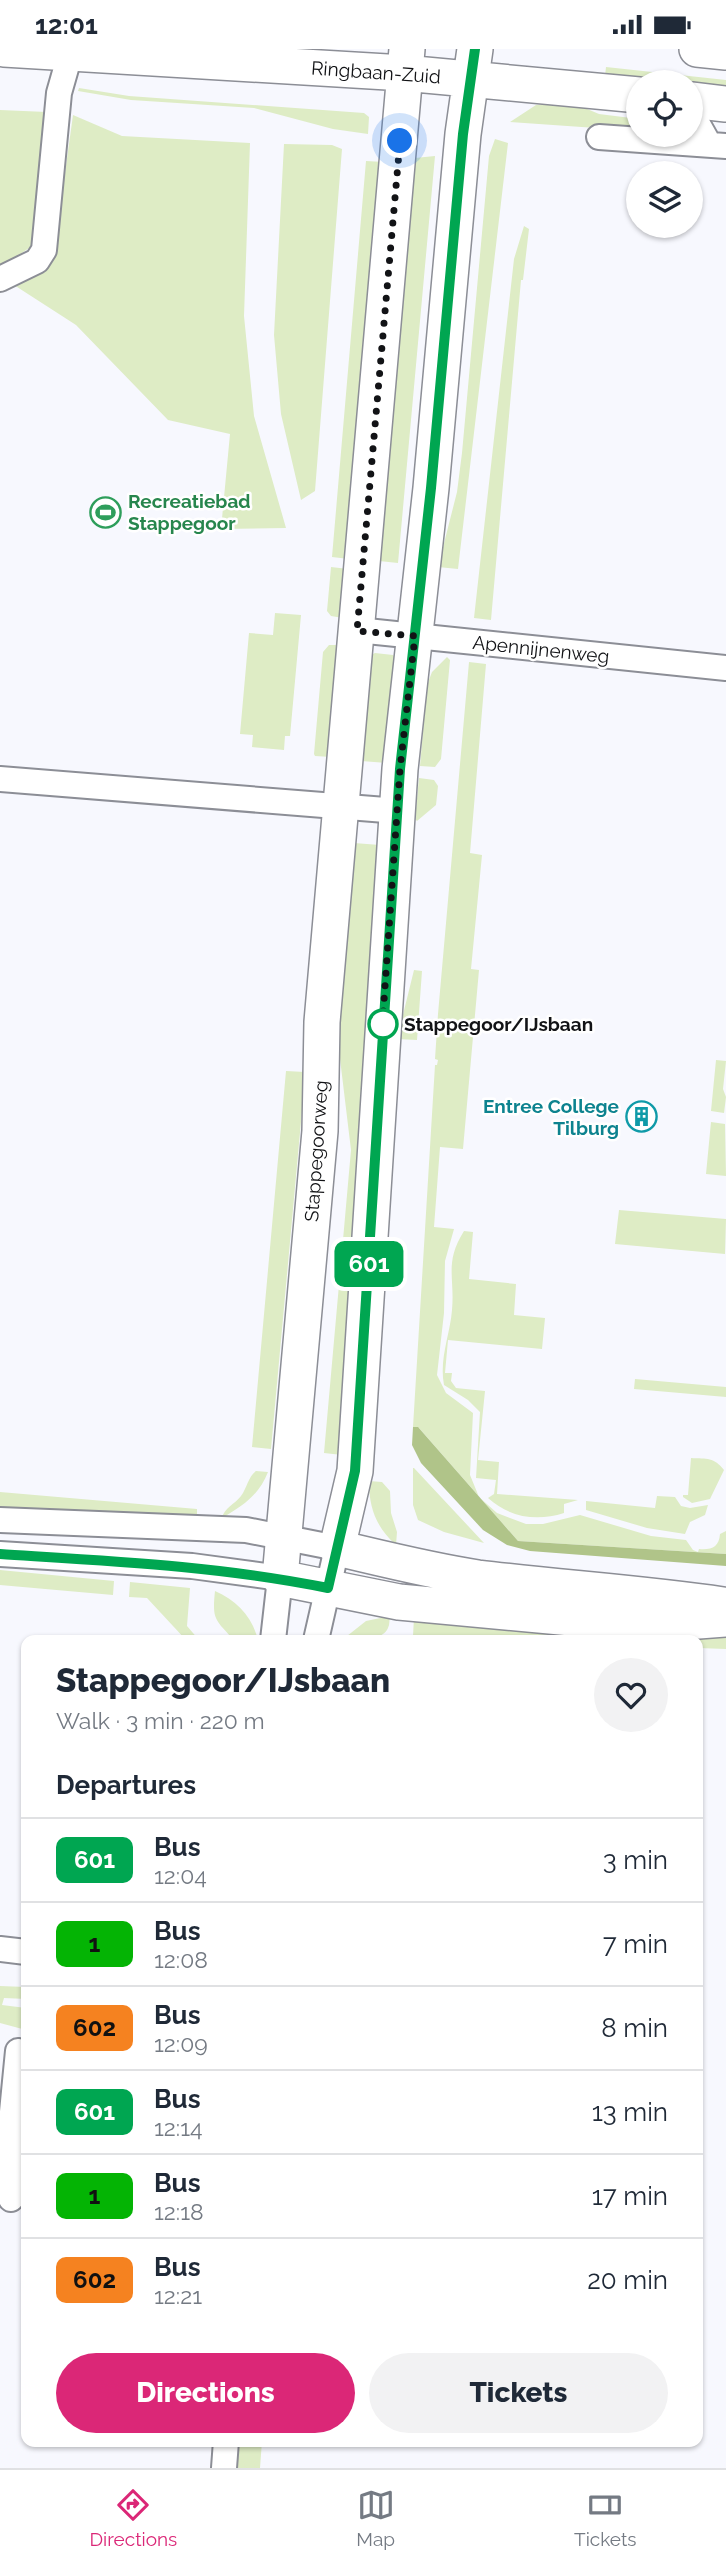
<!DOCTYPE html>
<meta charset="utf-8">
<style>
:root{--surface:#fff;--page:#f2f2f3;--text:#1f2937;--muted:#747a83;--line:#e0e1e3;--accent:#db2777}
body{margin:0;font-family:Raleway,sans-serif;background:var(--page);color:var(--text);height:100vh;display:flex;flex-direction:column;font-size:26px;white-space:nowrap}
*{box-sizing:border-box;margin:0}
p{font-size:23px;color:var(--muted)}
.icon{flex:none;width:38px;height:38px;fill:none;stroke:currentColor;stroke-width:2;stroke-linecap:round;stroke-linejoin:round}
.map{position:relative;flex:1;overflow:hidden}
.drawer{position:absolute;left:21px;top:1586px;width:682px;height:812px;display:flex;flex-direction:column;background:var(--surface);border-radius:14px;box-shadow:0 2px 5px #0004}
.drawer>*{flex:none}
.badge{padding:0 14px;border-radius:10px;font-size:24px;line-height:46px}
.fabs{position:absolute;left:626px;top:21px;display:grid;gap:14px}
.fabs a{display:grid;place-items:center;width:77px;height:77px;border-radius:50%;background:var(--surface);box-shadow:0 2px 5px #0004;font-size:35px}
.you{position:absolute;width:35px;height:35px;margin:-18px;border:5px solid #fff;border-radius:50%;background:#1a73e8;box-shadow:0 0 0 10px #1a73e833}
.map>.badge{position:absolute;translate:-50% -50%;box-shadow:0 0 0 4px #fff}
h2{padding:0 35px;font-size:26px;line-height:63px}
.round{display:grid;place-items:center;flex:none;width:74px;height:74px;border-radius:37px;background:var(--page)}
.head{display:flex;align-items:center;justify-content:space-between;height:119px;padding:0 35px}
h1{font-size:33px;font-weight:800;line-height:52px}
.button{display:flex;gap:14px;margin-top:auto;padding:14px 35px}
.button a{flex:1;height:80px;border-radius:42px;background:var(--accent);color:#fff;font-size:28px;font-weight:800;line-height:80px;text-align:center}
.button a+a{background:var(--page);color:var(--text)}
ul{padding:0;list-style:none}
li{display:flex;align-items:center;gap:21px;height:84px;padding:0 35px;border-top:2px solid var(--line)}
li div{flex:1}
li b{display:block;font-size:26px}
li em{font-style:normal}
li .badge{min-width:77px;font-weight:700;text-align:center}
.status{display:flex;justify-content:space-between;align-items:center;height:49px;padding:0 35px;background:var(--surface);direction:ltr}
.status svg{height:19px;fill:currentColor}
.tab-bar{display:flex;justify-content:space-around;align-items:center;height:98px;border-top:2px solid var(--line);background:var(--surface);font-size:19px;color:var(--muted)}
.tab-bar a{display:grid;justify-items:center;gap:4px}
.tab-bar .current{color:var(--accent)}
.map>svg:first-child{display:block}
.green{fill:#deecc5}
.forest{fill:#b0c489}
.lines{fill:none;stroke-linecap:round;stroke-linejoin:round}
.street-casing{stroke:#8c8e96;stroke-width:28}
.secondary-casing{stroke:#8c8e96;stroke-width:38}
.street{stroke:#fff;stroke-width:24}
.secondary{stroke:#fff;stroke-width:35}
.line-casing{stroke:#fff;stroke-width:16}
.line{stroke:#00a651;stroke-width:10}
.walk{stroke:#121316;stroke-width:7;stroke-dasharray:0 12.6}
.stop-dot{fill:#fff;stroke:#00a651;stroke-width:3.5}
.labels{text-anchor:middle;stroke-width:5;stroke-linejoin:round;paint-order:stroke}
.street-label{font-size:19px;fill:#121316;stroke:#fff}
.leisure-label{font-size:19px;font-weight:bold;fill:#27864d;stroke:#fff;text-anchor:start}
.stop-label{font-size:19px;font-weight:bold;fill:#121316;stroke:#fff;text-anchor:start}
.culture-label{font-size:19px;font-weight:bold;fill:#0d838f;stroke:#fff;text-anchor:end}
</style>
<div class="status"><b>12:01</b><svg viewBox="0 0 49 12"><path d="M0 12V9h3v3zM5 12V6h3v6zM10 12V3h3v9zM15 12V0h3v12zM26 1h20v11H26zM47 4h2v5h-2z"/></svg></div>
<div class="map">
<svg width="726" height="2419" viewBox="0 0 726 2419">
<rect width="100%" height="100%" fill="#f7f8fe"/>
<path class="green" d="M606,18L726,31V40L691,36V33H664L605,27Z
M79,39L129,47L364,64L369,68L368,85L333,80L254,59L131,51L78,42Z
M557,54L580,57L599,65L639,70V82L510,73L536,56Z
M0,61L47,63L32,197L0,219Z
M73,66L122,87L250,94L244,267L254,367L286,479L221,480L230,385L168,371L76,276L14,236L53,211Z
M495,90L508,94L458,520L438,518L457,443L462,404L489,107Z
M284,95L332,96L342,100L315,442L301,451L281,365L274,286Z
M435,107L398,514L379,512L415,109Z
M366,112L384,113L349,510L332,508Z
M524,177L529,180L523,231H521L491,571L474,569L514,210Z
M331,518L348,520L343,569L331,567L327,562Z
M275,564L301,566L290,687H285L284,701L252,698L253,686L240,685L249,584L273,586Z
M329,596H341L331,708L315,707L314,705L323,603Z
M375,604L393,606L396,609L387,714L361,712L371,606Z
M447,608L450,611L441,710L435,718L420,717L427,636L432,623Z
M469,613L486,615L470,804L482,806L471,920L479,921L463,1100L440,1098L434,1178L454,1180L445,1212L444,1264L437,1326L446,1344L473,1364L470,1426L479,1448L497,1464L526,1475H543L580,1466L651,1487L686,1491L693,1501L698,1503L699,1500C712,1501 719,1498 720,1485L726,1482V1505L518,1492L419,1379L413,1378L435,1016H437L438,1011L435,1010L438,965Z
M419,729L434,731L438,737L436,756L417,772L415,770Z
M354,794L380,796L342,1406L324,1404L351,1101L337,985Z
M414,921L422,922L417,991L397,990Z
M716,1011L726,1012L723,1040L726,1048L724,1064L711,1062Z
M286,1022L305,1023V1029L271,1400L252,1398Z
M711,1073L725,1075L726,1127L706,1125Z
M619,1161L726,1170L725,1205L615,1195Z
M464,1182L473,1183L469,1230L516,1235L514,1266L545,1269L542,1300L448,1291L445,1324H452L451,1332L456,1339L485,1342L478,1411L499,1413L497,1445L578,1451L564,1455V1464C536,1473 509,1468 488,1449L494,1445L496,1431L476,1429L480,1363L468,1351L444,1336C439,1310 450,1286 452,1261C455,1228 444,1214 464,1182Z
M635,1330L726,1338V1348L634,1340Z
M691,1409C707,1410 714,1408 724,1421L710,1450L692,1454L683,1448V1446H688Z
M413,1419H414L484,1494L444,1483L418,1471L413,1456Z
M256,1422L268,1423C259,1446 243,1457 222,1469C224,1459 235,1455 241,1447C247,1439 248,1428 256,1422Z
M369,1432L382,1433L390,1442L391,1464L397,1483L396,1496C376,1478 369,1459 369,1432Z
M0,1443L197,1460V1468L0,1462Z
M657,1447L675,1448L681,1457L690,1459L708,1456L705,1466L690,1473L685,1485L647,1479L586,1461V1452L655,1459Z
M0,1521L114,1532L113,1546L0,1536Z
M130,1533L190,1539L187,1577L199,1591H186L147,1549L129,1548Z
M215,1542C237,1552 252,1567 258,1591H234C215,1570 212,1571 215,1542Z
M390,1567C389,1571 390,1575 388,1579C382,1593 354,1591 342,1591L366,1572Z
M414,1568L726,1586V1600L698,1599V1591H482L413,1587Z
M0,1937L26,1938V1950L4,1949L2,1956L26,1959V1981L0,1974Z
M240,2392H262L260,2419H237Z"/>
<path class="forest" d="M413,1378H418L518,1492L726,1505V1517L530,1502L507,1496L483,1481L421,1414L412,1396Z"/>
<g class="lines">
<defs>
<path id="street" d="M691,63L709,95
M599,88L726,97
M0,230L37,212L44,201L59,44L71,2
M357,581L726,619
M0,730L398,762
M0,1471L246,1481L337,1499L316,1591
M0,1505L192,1517L280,1529L273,1591
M0,1900L26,1903
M11,2150L12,2063L18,2002
M224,2419L226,2392"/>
<path id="secondary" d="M4,0L404,24L639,46
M407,0L322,973L320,1082L280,1529L399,1553L646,1576L726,1570
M475,0L463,85L431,439L400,720L355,1422L337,1499C384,1510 431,1522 478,1529C560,1539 642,1544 723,1556
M697,0L726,3
M691,51L726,55"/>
</defs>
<use href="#street" class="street-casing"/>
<use href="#secondary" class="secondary-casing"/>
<use href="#street" class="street"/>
<use href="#secondary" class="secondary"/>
</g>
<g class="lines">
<defs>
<path id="line" d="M0,1505C110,1512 220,1517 328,1539L355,1422L400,720L431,439L463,85L475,0"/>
</defs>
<use href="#line" class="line-casing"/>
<use href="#line" class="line"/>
<path class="walk" d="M383,975L382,981L400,720L415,587L357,582L400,92"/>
</g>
<defs>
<symbol id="stadium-ring" viewBox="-11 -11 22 22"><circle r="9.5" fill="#fff" stroke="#2e9e5b" stroke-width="1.5"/><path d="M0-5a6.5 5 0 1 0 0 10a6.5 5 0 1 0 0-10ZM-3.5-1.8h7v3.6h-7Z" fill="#2e9e5b"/></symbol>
<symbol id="building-ring" viewBox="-11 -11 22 22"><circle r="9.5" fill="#fff" stroke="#0f9aa8" stroke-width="1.5"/><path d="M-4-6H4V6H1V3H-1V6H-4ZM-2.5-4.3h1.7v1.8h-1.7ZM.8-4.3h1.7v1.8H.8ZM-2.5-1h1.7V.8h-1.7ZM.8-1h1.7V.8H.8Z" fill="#0f9aa8"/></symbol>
</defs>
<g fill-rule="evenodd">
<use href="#stadium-ring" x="88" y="446" width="35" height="35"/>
<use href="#building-ring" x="624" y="1050" width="35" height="35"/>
</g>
<circle class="stop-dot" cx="383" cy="975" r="14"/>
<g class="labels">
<g class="street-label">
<text transform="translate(376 23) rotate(4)" y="7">Ringbaan-Zuid</text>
<text transform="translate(541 600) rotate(6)" y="7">Apennijnenweg</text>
<text transform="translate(316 1102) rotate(-86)" y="7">Stappegoorweg</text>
</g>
<g class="leisure-label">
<text x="128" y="459">Recreatiebad<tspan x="128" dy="22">Stappegoor</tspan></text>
</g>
<g class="stop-label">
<text x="404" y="982">Stappegoor/IJsbaan</text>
</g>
<g class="culture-label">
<text x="619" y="1064">Entree College<tspan x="619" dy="22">Tilburg</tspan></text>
</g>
</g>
</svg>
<div class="fabs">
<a><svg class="icon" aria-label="locate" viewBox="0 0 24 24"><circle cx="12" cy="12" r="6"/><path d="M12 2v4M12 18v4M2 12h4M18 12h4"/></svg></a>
<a><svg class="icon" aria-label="layers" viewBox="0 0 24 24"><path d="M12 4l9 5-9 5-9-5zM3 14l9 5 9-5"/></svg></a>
</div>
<div class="you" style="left:400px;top:92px"></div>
<b class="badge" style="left:369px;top:1215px;background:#00a651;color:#fff">601</b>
<section class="drawer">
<div class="head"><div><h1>Stappegoor/IJsbaan</h1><p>Walk · 3 min · 220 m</p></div><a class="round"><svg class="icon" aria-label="heart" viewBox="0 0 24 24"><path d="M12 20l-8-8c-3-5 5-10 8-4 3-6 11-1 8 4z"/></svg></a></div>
<h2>Departures</h2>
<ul>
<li><span class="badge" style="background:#00a651;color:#fff">601</span><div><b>Bus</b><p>12:04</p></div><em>3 min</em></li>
<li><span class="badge" style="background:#04b404;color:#111">1</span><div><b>Bus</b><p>12:08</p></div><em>7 min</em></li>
<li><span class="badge" style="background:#f58220;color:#111">602</span><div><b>Bus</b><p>12:09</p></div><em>8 min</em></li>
<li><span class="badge" style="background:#00a651;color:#fff">601</span><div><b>Bus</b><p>12:14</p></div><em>13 min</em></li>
<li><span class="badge" style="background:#04b404;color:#111">1</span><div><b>Bus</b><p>12:18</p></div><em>17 min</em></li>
<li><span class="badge" style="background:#f58220;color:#111">602</span><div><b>Bus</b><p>12:21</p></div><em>20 min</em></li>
</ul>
<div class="button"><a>Directions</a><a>Tickets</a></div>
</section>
</div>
<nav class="tab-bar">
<a class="current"><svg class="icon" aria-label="directions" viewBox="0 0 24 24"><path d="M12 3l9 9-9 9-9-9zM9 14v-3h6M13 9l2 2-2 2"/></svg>Directions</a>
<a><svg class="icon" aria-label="map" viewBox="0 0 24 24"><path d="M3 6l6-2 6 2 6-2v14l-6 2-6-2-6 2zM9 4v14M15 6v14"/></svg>Map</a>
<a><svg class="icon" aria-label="tickets" viewBox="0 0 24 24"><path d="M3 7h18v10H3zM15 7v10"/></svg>Tickets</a>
</nav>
